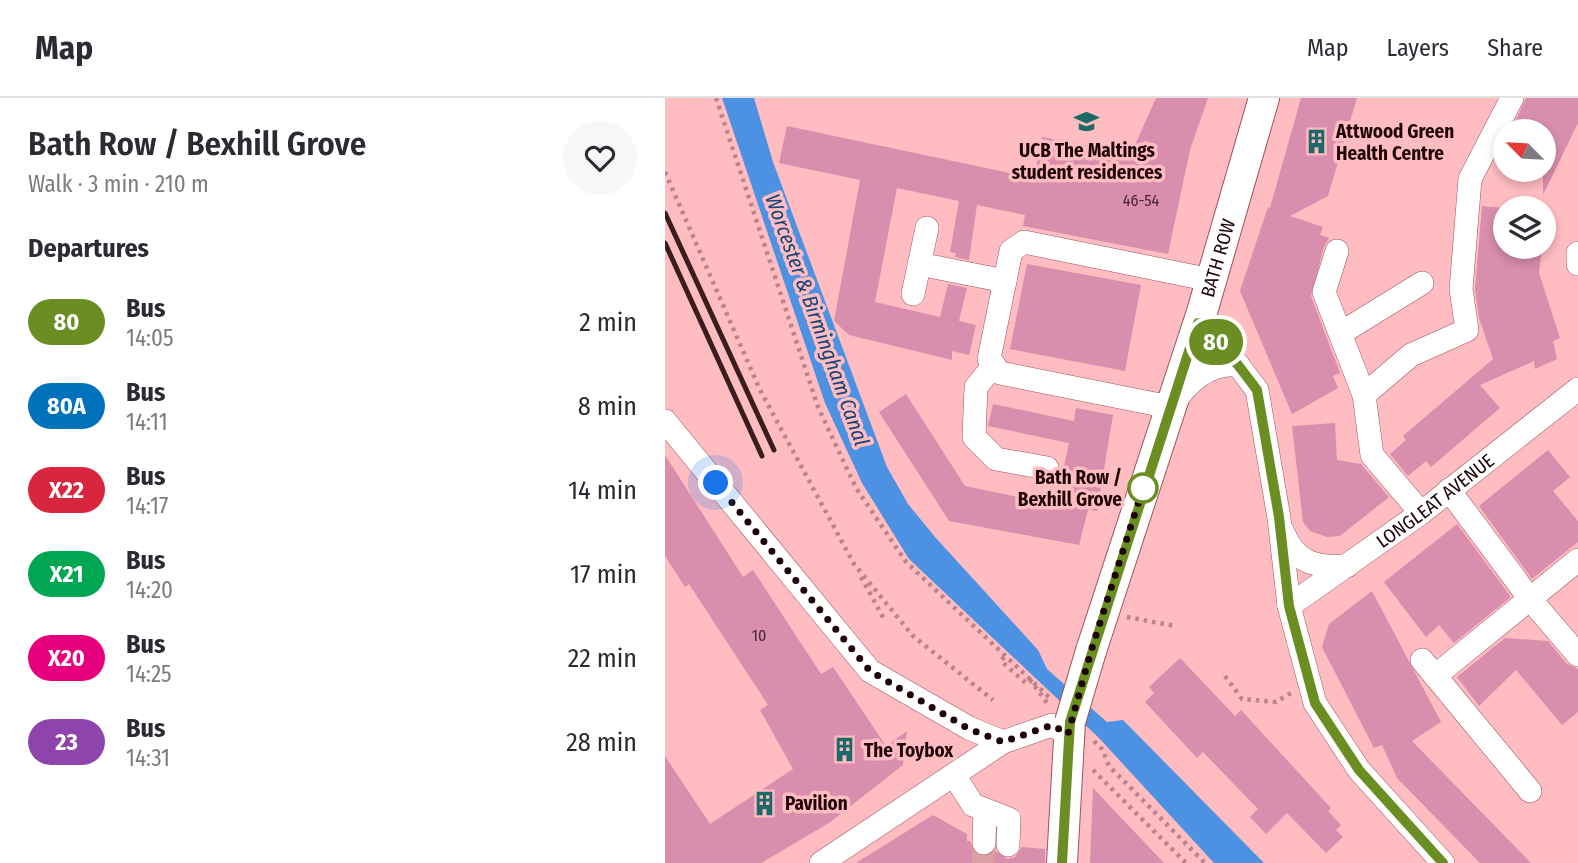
<!DOCTYPE html>
<meta charset="utf-8">
<style>
:root{--surface:#fff;--page:#f7f7f7;--text:#2b2b33;--muted:#7c7c81;--line:#e1e1e2}
body{margin:0;font-family:"Fira Sans Condensed",sans-serif;background:var(--page);color:var(--text);height:100vh;display:flex;flex-direction:column;font-size:26px;white-space:nowrap}
*{box-sizing:border-box;margin:0}
p{font-size:23px;color:var(--muted)}
.icon{flex:none;width:38px;height:38px;fill:none;stroke:currentColor;stroke-width:2;stroke-linecap:round;stroke-linejoin:round}
.map{position:relative;flex:1;overflow:hidden}
.drawer{display:flex;flex-direction:column;background:var(--surface);width:665px}
.drawer>*{flex:none}
.badge{padding:0 14px;border-radius:23px;font-size:24px;line-height:46px}
.needle{width:46px;rotate:294deg}
.tools{position:absolute;left:828px;top:21px;display:grid;gap:14px}
.tools a{display:grid;place-items:center;width:63px;height:63px;border-radius:50%;background:var(--surface);box-shadow:0 4px 10px #0003;font-size:35px}
.you{position:absolute;width:35px;height:35px;margin:-18px;border:5px solid #fff;border-radius:50%;background:#1a73e8;box-shadow:0 0 0 10px #1a73e833}
.map>.badge{position:absolute;translate:-50% -50%;box-shadow:0 0 0 4px #fff}
h2{padding:0 28px;font-size:26px;line-height:63px}
.round{display:grid;place-items:center;flex:none;width:74px;height:74px;border-radius:37px;background:var(--page)}
.overview{display:flex;align-items:center;justify-content:space-between;height:119px;padding:0 28px}
h1{font-size:33px;font-weight:600;line-height:52px}
ul{padding:0;list-style:none}
li{display:flex;align-items:center;gap:21px;height:84px;padding:0 28px}
li div{flex:1}
li b{display:block;font-size:26px}
li em{font-style:normal}
li .badge{min-width:77px;font-weight:700;text-align:center}
header{display:flex;align-items:center;gap:42px;box-sizing:border-box;height:98px;padding:0 35px;background:var(--surface);border-bottom:2px solid var(--line)}
header strong{font-size:33px}
nav{display:flex;gap:38px;margin-inline-start:auto;font-size:24px}
main{display:flex;flex:1;min-height:0}
.map>svg:first-child{display:block}
.water{fill:#4c91e2}
.building{fill:#d88eac}
.lines{fill:none;stroke-linecap:round;stroke-linejoin:round}
.minor-tunnel{stroke:#dda0a5;stroke-width:23;stroke-dasharray:23 11;stroke-linecap:butt}
.minor-casing{stroke:#9d535c;stroke-width:24}
.major-casing{stroke:#9d535c;stroke-width:32}
.path{stroke:#ba8488;stroke-width:4.5;stroke-dasharray:3.5 5;stroke-linecap:butt}
.minor{stroke:#fff;stroke-width:23}
.major{stroke:#fff;stroke-width:30}
.rail{stroke:#3b1c1f;stroke-width:5}
.major-bridge-casing{stroke:#9d535c;stroke-width:32;stroke-linecap:butt}
.major-bridge{stroke:#fff;stroke-width:30}
.line-casing{stroke:#fff;stroke-width:16}
.line{stroke:#6b8e23;stroke-width:10}
.walk{stroke:#1e0407;stroke-width:7;stroke-dasharray:0 12.6}
.stop-dot{fill:#fff;stroke:#6b8e23;stroke-width:3.5}
.labels{text-anchor:middle;stroke-width:7;stroke-linejoin:round;paint-order:stroke}
.number-label{font-size:16px;fill:#4c2630}
.poi-label{font-size:19px;font-weight:bold;fill:#1e0407;stroke:#ffbcc1;text-anchor:start}
.street-label{font-size:19px;fill:#1e0407;stroke:#ffbcc1}
.stop-label{font-size:19px;font-weight:bold;fill:#1e0407;stroke:#ffbcc1;text-anchor:end}
.water-label{font-size:21px;font-style:italic;fill:#144478;stroke:#ffbcc1}
</style>
<header>
<strong>Map</strong>
<nav><a>Map</a><a>Layers</a><a>Share</a></nav>
</header>
<main>
<section class="drawer">
<div class="overview"><div><h1>Bath Row / Bexhill Grove</h1><p>Walk · 3 min · 210 m</p></div><a class="round"><svg class="icon" aria-label="heart" viewBox="0 0 24 24"><path d="M12 20l-8-8c-3-5 5-10 8-4 3-6 11-1 8 4z"/></svg></a></div>
<h2>Departures</h2>
<ul>
<li><span class="badge" style="background:#6b8e23;color:#fff">80</span><div><b>Bus</b><p>14:05</p></div><em>2 min</em></li>
<li><span class="badge" style="background:#0072bc;color:#fff">80A</span><div><b>Bus</b><p>14:11</p></div><em>8 min</em></li>
<li><span class="badge" style="background:#d7263d;color:#fff">X22</span><div><b>Bus</b><p>14:17</p></div><em>14 min</em></li>
<li><span class="badge" style="background:#00a651;color:#fff">X21</span><div><b>Bus</b><p>14:20</p></div><em>17 min</em></li>
<li><span class="badge" style="background:#e6007e;color:#fff">X20</span><div><b>Bus</b><p>14:25</p></div><em>22 min</em></li>
<li><span class="badge" style="background:#8e44ad;color:#fff">23</span><div><b>Bus</b><p>14:31</p></div><em>28 min</em></li>
</ul>
</section>
<div class="map">
<svg width="913" height="765" viewBox="0 0 913 765">
<rect width="100%" height="100%" fill="#ffbcc1"/>
<path class="water" d="M57,0H89L108,64L222,369L243,406L270,439L373,552L382,571L442,624L458,622L599,765H549L434,640L244,461L197,385L160,305Z"/>
<path class="building" d="M491,0H543L525,52L503,156L358,128L360,117L312,107L304,162L290,159L291,155L285,154L294,103L232,90L210,204L275,219L283,186L302,190L294,223L311,227L304,257L287,253V262L184,237L169,223L195,82L114,65L122,28L369,80L377,39L466,56Z
M636,0H692L663,98L625,118L658,129L655,137L664,140L659,149L646,198L675,275L668,278L673,290L627,316L575,193L603,109L605,110Z
M861,0H913V25L878,97V33H846Z
M817,108L840,110V149H877L874,175L895,240L888,243L892,261L870,271L869,263L815,287L835,310L766,369L761,363L743,378L725,356L741,342L738,338L828,261L814,220L810,191Z
M362,166L476,187L460,273L345,251Z
M241,296L300,388L391,407L404,345L323,328L328,306L409,323L411,310L448,317L432,413L423,412L414,447L284,423L214,314Z
M670,325L672,362L696,366L724,399L675,438L662,439L645,433L638,424L627,328Z
M883,352L905,379L888,393L913,423V444L867,481L814,408Z
M0,357L78,479L88,472L156,576L168,569L221,648L242,633L238,667L164,725L96,765H0V658L45,726L128,671L95,612L103,607L24,486L20,489L0,458Z
M792,426L846,499L789,545L774,527L761,539L719,484Z
M707,493L776,624L747,643L866,765H815L732,680L717,647L709,650L657,549L664,526Z
M840,540L883,543L902,566L913,571V614L897,627L851,572L814,608L792,579Z
M515,560L570,618L576,612L666,710L663,713L676,727L671,732L678,739L661,755L622,715L601,736L585,719L593,711L538,654L532,660L480,604L489,595L484,589Z
M428,690L499,765H425Z
M268,717L302,736V743H305L312,757L319,759L330,753L343,761L350,759L357,749L380,751V765H191Z"/>
<g class="lines">
<path class="minor-tunnel" d="M318,765L319,745"/>
<defs>
<g id="minor">
<path d="M672,153L659,194L699,297L707,357L756,415"/>
<path d="M913,155V166"/>
<path d="M254,166L340,183"/>
<path d="M546,182L359,144L346,153L324,261L335,275L505,309C523,285 541,265 573,267"/>
<path d="M248,196L262,130"/>
<path d="M533,225L573,267L592,292L614,420L624,508L650,605L694,672L778,765"/>
<path d="M676,235L757,185"/>
<path d="M329,267L311,289L309,339L331,361L382,370"/>
<path d="M699,297L746,257L802,232L796,191L805,81L847,0"/>
<path d="M0,323L205,573L304,630L338,644"/>
<path d="M784,392L865,501L913,557"/>
<path d="M618,434C630,465 651,470 682,468"/>
<path id="s1" d="M624,508L756,415L913,291"/>
<path d="M757,562L865,693"/>
<path d="M770,578L913,462"/>
<path d="M289,677L308,707L344,721L343,747"/>
<path d="M319,745L320,712"/>
<path d="M156,765L338,644L387,627L403,636"/>
</g>
<g id="major">
<path id="s2" d="M426,553L537,214L599,0"/>
<path d="M397,765L405,624"/>
</g>
</defs>
<use href="#minor" class="minor-casing"/>
<use href="#major" class="major-casing"/>
<path class="path" d="M51,0L153,309L191,390L241,464L385,600
M0,74L95,292L189,466L248,538L328,602
M196,479L219,521
M462,519L510,528
M339,559L336,563L362,586L366,583L383,606
M560,578L577,601L611,604L626,595
M429,643L437,651L444,668L540,765
M428,672L521,765"/>
<use href="#minor" class="minor"/>
<use href="#major" class="major"/>
<path class="rail" d="M0,115L109,352
M0,145L97,358"/>
<defs>
<path id="major-bridge" d="M405,624L426,553"/>
</defs>
<use href="#major-bridge" class="major-bridge-casing"/>
<use href="#major-bridge" class="major-bridge"/>
</g>
<g class="lines">
<defs>
<path id="line" d="M397,765L405,624L533,225L573,267L592,292L614,419L624,508L650,605L694,672L778,765"/>
</defs>
<use href="#line" class="line-casing"/>
<use href="#line" class="line"/>
<path class="walk" d="M51,385L205,573L304,631L338,644L387,627L403,636L426,553L479,387L478,390"/>
</g>
<defs>
<symbol id="university-bare" viewBox="-9 -9 18 18"><path d="M0-5L7-2L0 1L-7-2ZM-4 1L0 2.5L4 1V4Q0 6-4 4Z" fill="#1c6968" stroke="#ffbcc1" stroke-width="2.5" paint-order="stroke"/></symbol>
<symbol id="building-bare" viewBox="-9 -9 18 18"><path d="M-4-6H4V6H1V3H-1V6H-4ZM-2.5-4.3h1.7v1.8h-1.7ZM.8-4.3h1.7v1.8H.8ZM-2.5-1h1.7V.8h-1.7ZM.8-1h1.7V.8H.8Z" fill="#1c6968" stroke="#ffbcc1" stroke-width="2.5" paint-order="stroke"/></symbol>
</defs>
<g fill-rule="evenodd">
<use href="#university-bare" x="404" y="6" width="35" height="35"/>
<use href="#building-bare" x="634" y="26" width="35" height="35"/>
<use href="#building-bare" x="162" y="634" width="35" height="35"/>
<use href="#building-bare" x="82" y="688" width="35" height="35"/>
</g>
<circle class="stop-dot" cx="478" cy="390" r="14"/>
<g class="labels">
<g class="number-label">
<text x="476" y="108">46-54</text>
<text x="94" y="543">10</text>
</g>
<g class="poi-label">
<text x="671" y="40">Attwood Green<tspan x="671" dy="22">Health Centre</tspan></text>
<text x="422" y="59" text-anchor="middle">UCB The Maltings<tspan x="422" dy="22">student residences</tspan></text>
<text x="199" y="659">The Toybox</text>
<text x="120" y="712">Pavilion</text>
</g>
<g class="street-label">
<text dy="7" stroke="none"><textPath href="#s2" startOffset="413">BATH ROW</textPath></text>
<text dy="7" stroke="none"><textPath href="#s1" startOffset="180">LONGLEAT AVENUE</textPath></text>
</g>
<g class="stop-label">
<text x="457" y="386">Bath Row /<tspan x="457" dy="22">Bexhill Grove</tspan></text>
</g>
<g class="water-label">
<text transform="translate(152 222) rotate(70)" y="7">Worcester &amp; Birmingham Canal</text>
</g>
</g>
</svg>
<div class="tools">
<a><svg class="needle" viewBox="-14 -14 28 28"><path d="M0-13l5 13h-10z" fill="#e53935"/><path d="M0 13l5-13h-10z" fill="#7c7c81"/></svg></a>
<a><svg class="icon" aria-label="layers" viewBox="0 0 24 24"><path d="M12 4l9 5-9 5-9-5zM3 14l9 5 9-5"/></svg></a>
</div>
<div class="you" style="left:51px;top:385px"></div>
<b class="badge" style="left:551px;top:244px;background:#6b8e23;color:#fff">80</b>
</div>
</main>
